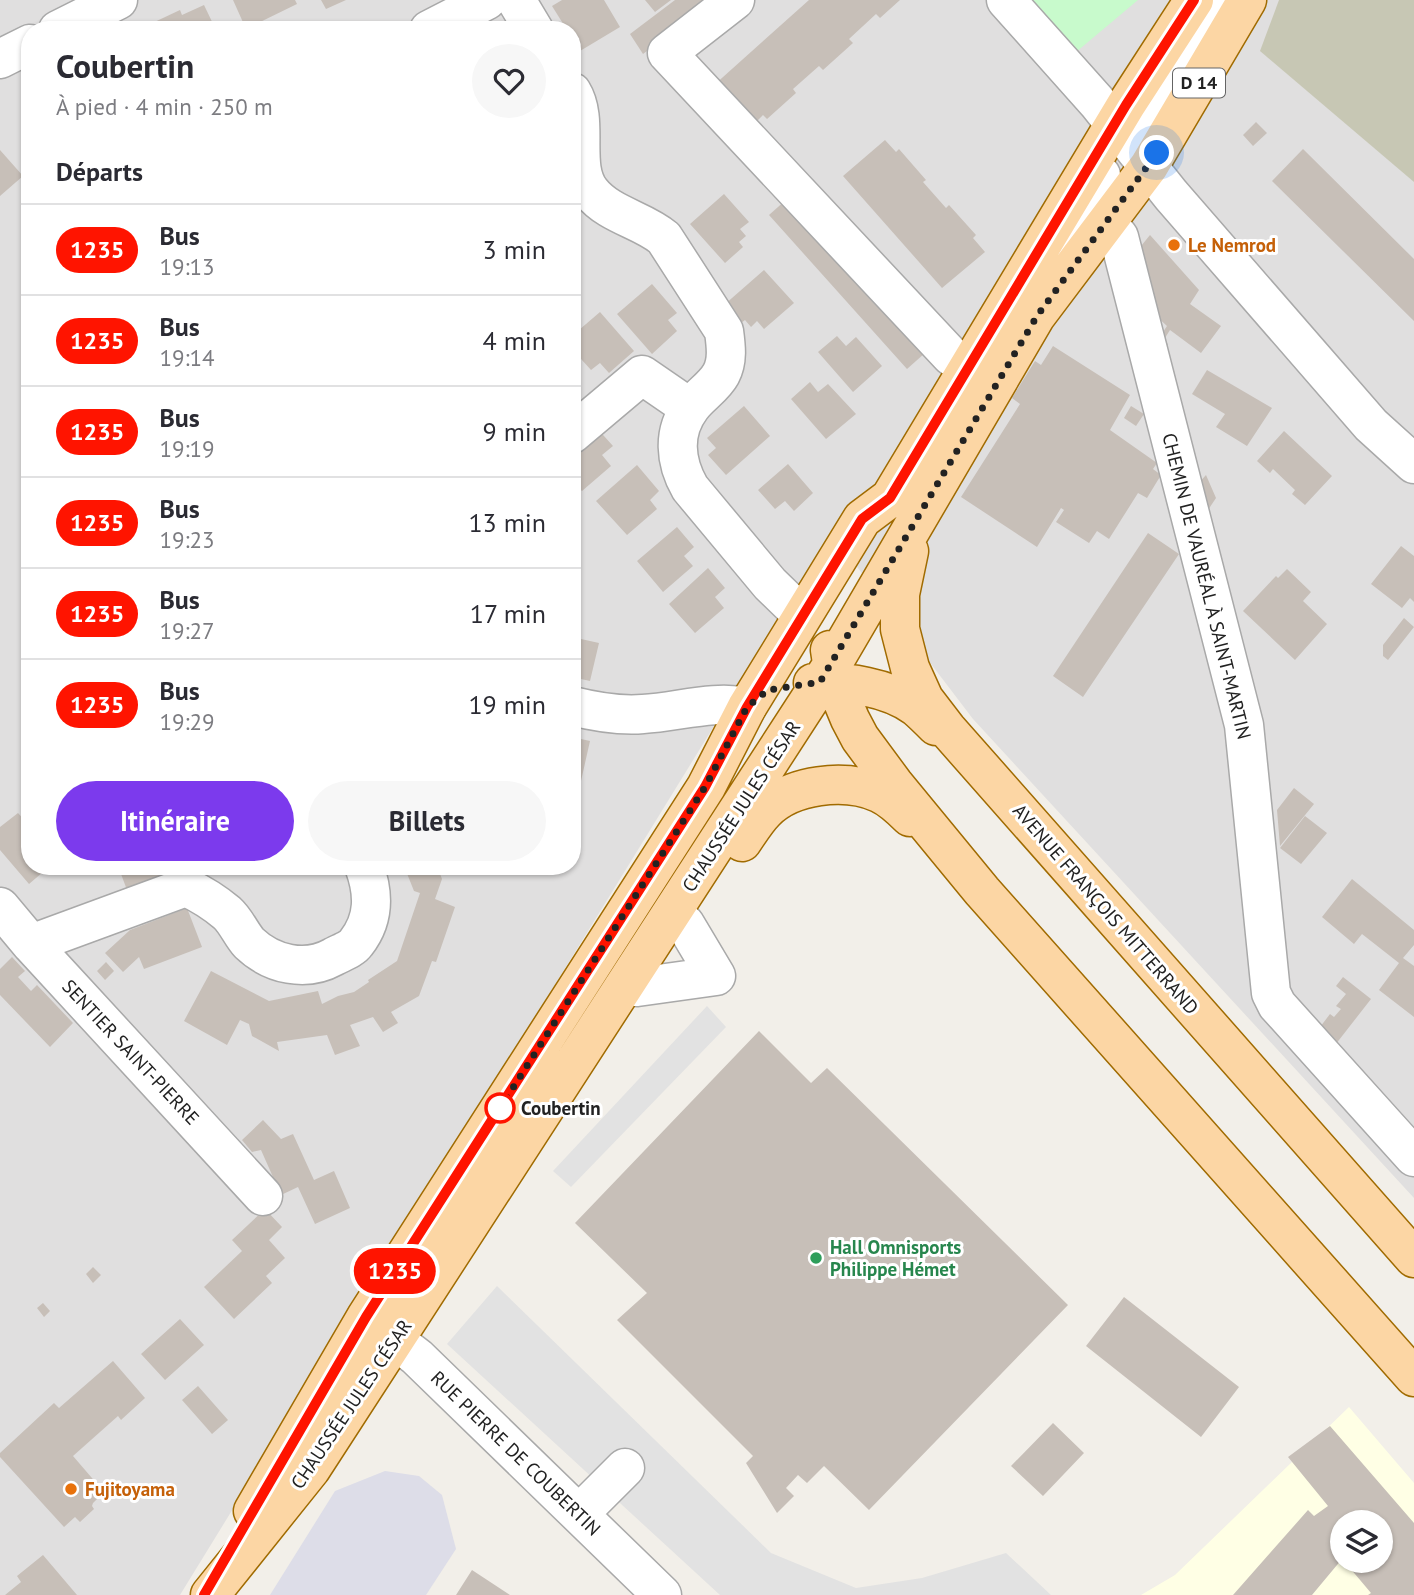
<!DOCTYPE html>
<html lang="fr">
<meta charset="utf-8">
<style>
:root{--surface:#fff;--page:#f7f7f7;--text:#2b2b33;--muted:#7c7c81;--line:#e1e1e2;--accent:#7c3aed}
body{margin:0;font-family:"PT Sans",sans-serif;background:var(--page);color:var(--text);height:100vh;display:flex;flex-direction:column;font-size:26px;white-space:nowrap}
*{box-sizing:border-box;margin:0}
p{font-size:23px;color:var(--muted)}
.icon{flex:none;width:38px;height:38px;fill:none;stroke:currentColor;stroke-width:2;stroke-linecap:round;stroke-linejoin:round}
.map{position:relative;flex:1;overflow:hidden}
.details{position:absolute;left:21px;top:21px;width:560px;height:854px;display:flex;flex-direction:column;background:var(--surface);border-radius:28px;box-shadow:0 2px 5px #0004}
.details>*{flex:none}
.badge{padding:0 14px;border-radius:23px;font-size:24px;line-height:46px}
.tools{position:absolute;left:1330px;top:1510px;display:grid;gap:14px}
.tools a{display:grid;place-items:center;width:63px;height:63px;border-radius:50%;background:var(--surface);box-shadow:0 2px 5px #0004;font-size:35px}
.you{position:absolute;width:35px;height:35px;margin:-18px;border:5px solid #fff;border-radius:50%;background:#1a73e8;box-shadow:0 0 0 10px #1a73e833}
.map>.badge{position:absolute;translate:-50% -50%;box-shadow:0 0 0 4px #fff}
h2{padding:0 35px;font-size:26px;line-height:63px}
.round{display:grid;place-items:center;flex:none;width:74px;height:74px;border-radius:37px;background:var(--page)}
.head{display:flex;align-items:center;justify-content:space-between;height:119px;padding:0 35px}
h1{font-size:33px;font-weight:800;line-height:52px}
.primary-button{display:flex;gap:14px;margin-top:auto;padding:14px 35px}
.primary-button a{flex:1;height:80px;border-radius:42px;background:var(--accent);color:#fff;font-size:28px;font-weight:800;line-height:80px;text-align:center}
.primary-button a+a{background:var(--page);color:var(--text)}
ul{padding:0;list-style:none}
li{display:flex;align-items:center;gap:21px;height:91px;padding:0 35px;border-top:2px solid var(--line)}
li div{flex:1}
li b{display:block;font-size:26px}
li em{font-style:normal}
li .badge{min-width:77px;font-weight:700;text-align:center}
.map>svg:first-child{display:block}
.residential{fill:#e0dfdf;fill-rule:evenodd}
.education{fill:#ffffe5;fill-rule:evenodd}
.construction{fill:#c7c7b4}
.park{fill:#c8facc}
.parking{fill:#e2e2e2}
.plaza{fill:#dddde8}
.building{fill:#c7bfb8}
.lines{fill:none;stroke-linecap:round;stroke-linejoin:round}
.minor-casing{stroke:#a9a9a9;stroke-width:41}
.major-casing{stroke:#a06b00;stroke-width:41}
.minor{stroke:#fff;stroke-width:38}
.major{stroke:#fcd6a4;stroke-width:38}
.line-casing{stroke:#fff;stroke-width:16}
.line{stroke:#ff1400;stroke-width:10}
.walk{stroke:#222;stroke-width:7;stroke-dasharray:0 12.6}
.food-dot{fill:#e8710a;stroke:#fff;stroke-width:2.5}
.stop-dot{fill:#fff;stroke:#ff1400;stroke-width:3.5}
.leisure-dot{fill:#2e9e5b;stroke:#fff;stroke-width:2.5}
.labels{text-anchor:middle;stroke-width:6;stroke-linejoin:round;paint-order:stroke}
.shield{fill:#fff;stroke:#646464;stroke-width:2}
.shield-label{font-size:18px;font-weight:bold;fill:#222}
.food-label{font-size:19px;font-weight:bold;fill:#c56008;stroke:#fff;text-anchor:start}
.street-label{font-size:19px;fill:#222;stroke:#fff}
.stop-label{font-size:19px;font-weight:bold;fill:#222;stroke:#fff;text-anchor:start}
.leisure-label{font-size:19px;font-weight:bold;fill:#27864d;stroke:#fff;text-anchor:start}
</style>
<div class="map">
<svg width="1414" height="1595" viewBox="0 0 1414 1595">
<rect width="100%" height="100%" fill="#f2efe9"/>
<path class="residential" d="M0,0H1414V1198L973,719L832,534L180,1595H0ZM30,30H572V866H30Z"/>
<path class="education" d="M1349,1407L1414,1483V1595H1141L1175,1575ZM1342,1522H1381V1561H1342Z"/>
<path class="construction" d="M1279,0H1414V182L1260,51Z"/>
<path class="park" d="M1031,0H1138L1075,53Z"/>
<path class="parking" d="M707,1006L726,1027L571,1187L553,1171Z
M497,1286L771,1553L856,1588L922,1578L1006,1553L1051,1595H720L447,1344Z"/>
<path class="plaza" d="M385,1471L419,1476L442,1495L456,1549L426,1595H270L335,1491Z"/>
<path class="building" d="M233,0H295L297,4L246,29Z
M321,0H346L326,9Z
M562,0H604L620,27L580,51L572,39V30H567L552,6Z
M645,0H671L655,12Z
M675,0H714L643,54L630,34Z
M809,0H900L880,18L876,14L849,39L853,43L823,70L819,66L793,89L796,93L767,119L763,115L750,128L713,86Z
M204,5L216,30H147L146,26L180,10L182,15Z
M1256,122L1267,133L1253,146L1243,135Z
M885,140L896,152L899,149L926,180L923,182L946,208L949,205L976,235L973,238L985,252L942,288L843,176Z
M1303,149L1414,259V321L1272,181Z
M0,150L23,176L0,196Z
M724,194L749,222L740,229L746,236L739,242L743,247L725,263L690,224Z
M787,199L925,353L907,369L769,215Z
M1150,235L1199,290L1190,304L1221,326L1201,353L1170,330L1163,341L1168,344L1162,353L1159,338L1167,326L1152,312L1137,251Z
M764,270L794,303L764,329L757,321L751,327L745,320L741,323L724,305Z
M652,284L677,313L668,320L677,331L652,354L617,314Z
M600,312L634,351L609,373L600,363L591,370L572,349V336Z
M837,336L846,346L856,337L882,366L853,392L818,352Z
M1053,346L1130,395L1110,430L1157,463L1153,469L1161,475L1147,498L1138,493L1109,539L1097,531L1089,543L1056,522L1064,510L1061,508L1037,547L961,497L1020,404L1012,398L1035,361L1041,365Z
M1207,370L1272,408L1247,446L1216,427L1225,414L1192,394Z
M810,382L818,392L828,384L856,414L826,439L791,399Z
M744,406L770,436L726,475L708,455L716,448L707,438Z
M1131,406L1144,414L1136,426L1124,418Z
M595,426L613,446L602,455L611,466L582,491L572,481V447Z
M1284,431L1332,476L1305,505L1292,494L1295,490L1273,469L1270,473L1257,461Z
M788,464L813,493L794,511L785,501L775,509L758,490Z
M637,465L659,491L650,500L657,509L627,535L596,501Z
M1206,475L1216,498L1204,516L1196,486Z
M677,527L694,547L684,556L693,566L663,592L637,561Z
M1148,533L1179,554L1083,697L1053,676Z
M1401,546L1414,556V602L1410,598L1402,608L1371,584Z
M708,568L725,588L715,597L724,608L695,633L669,604Z
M1287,569L1311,592L1303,601L1327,624L1295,660L1243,611L1276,576L1278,578Z
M1404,618L1414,627L1388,660L1383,656V645Z
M572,637L599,643L590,681L572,677Z
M572,737L590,741L581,781L572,779Z
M1294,788L1314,804L1280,846L1277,810Z
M18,813L27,823L30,821V866H50L29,884L0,850V827Z
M1305,816L1327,833L1301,864L1280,848Z
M118,866H172L174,873L127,890Z
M404,866H437L442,879L435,899L455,907L436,962L432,961L419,996L391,1012L398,1023L383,1032L373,1017L350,1025L360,1046L335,1055L327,1035L277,1042L279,1051L252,1036L249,1024L240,1020L227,1045L184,1021L211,971L269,1001L318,991L322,1004L338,996L354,992L369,982L368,980L397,961L420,893L414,891Z
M1352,879L1414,930V945L1403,958L1414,966V1017L1379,990L1399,963L1362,934L1354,944L1322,917Z
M187,908L202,947L144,969L139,957L123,972L105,953L130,930Z
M12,957L25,971L18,977L31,991L37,985L73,1023L50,1047L0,995V969Z
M106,962L114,971L105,980L97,971Z
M1343,977L1371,999L1332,1049L1314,1035L1330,1014L1334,1017L1341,1009L1336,1006L1346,994L1336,986Z
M759,1031L811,1083L827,1068L1068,1305L869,1510L824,1466L807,1483L798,1475L786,1488L794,1496L777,1513L746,1463L753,1456L617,1320L647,1293L575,1223Z
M263,1120L281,1139L293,1134L314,1180L334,1171L350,1208L315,1224L298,1187L281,1195L261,1150L252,1152L242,1140Z
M265,1209L282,1227L269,1240L285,1258L266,1276L272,1283L234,1319L204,1287L242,1251L232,1240Z
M93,1267L101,1275L93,1283L86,1274Z
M1124,1297L1239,1387L1201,1437L1086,1346Z
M43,1303L50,1311L44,1317L37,1308Z
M180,1319L204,1345L165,1380L141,1354Z
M113,1361L145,1398L121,1420L118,1416L73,1456L104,1492L93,1503L92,1506L94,1509L80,1522L75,1517L64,1527L0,1457V1453L54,1403L59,1408Z
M198,1386L228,1420L212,1434L182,1400Z
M1053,1423L1084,1453L1043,1496L1011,1466Z
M1330,1426L1414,1523V1595H1368L1371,1593L1344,1561H1381V1522H1342V1559L1312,1595H1233L1308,1510L1314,1516L1328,1506L1288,1457Z
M43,1555L77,1595H5L21,1582L17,1576Z
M472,1570L510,1595H456Z"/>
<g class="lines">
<defs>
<path id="minor" d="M516,0L534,30
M735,0L667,53L951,356L968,368
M1006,0L1097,102L1171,195L1371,425L1414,464
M58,30L118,0
M429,30L487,0
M0,59L30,44
M572,92C590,121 570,166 591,192C609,215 643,220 664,238L724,331C726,346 728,361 721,374C714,387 700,395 691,407C672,432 675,462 690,488L770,584L802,615
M1149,166L1150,124L1158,102L1219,0
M1106,221L1119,237L1244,725L1271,993L1277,1005L1414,1157
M1051,283L1101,175
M572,434L642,375L690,408
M572,706C596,712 619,716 643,714C678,712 713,700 747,707
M0,907L31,944L263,1196
M31,944L186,887C201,894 214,902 227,913C236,921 241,934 249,943C272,965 306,972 333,957C340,953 352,949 356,943C375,919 374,893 364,866
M637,987L716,976L685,924
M370,1321L417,1357L662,1595
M579,1514L625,1468"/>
<path id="major" d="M909,551L900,594V629L910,668L924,699L947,729L1414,1258
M830,650L835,683L850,719L860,738L894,784L982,891L1414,1377
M813,683C846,681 888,687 916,707C923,713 930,720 936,726
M742,842C749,832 756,820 765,811C791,784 845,778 879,793C890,798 902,809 910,817
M253,1511L366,1317L706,787L747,707L862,519L890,498L1126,105L1194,0
M210,1595L311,1469L832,665L1036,316L1149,166L1247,0"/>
</defs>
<use href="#minor" class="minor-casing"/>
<use href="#major" class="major-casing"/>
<use href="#minor" class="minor"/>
<use href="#major" class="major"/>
</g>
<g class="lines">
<defs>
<path id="line" d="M204,1595L366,1317L705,787L747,707L862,519L890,498L1126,105L1194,0"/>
</defs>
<use href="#line" class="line-casing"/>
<use href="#line" class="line"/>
<path class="walk" d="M500,1108L705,787L747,707L768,690L820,682L1037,316L1157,153"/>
</g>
<g class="food-dot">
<circle cx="1174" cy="245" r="7"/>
<circle cx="71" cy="1489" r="7"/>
</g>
<circle class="stop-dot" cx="500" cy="1108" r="14"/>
<circle class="leisure-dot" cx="816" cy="1258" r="7"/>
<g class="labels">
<rect class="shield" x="1173" y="68.5" width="52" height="29" rx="5"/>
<g class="shield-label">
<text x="1199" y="89">D 14</text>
</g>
<g class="food-label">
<text x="1188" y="252">Le Nemrod</text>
<text x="85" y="1496">Fujitoyama</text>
</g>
<g class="street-label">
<text transform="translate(1207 586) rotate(76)" y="7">CHEMIN DE VAURÉAL À SAINT-MARTIN</text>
<text transform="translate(741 806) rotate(-57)" y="7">CHAUSSÉE JULES CÉSAR</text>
<text transform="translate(1106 909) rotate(49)" y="7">AVENUE FRANÇOIS MITTERRAND</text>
<text transform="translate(131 1052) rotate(47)" y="7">SENTIER SAINT-PIERRE</text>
<text transform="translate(351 1404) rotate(-56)" y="7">CHAUSSÉE JULES CÉSAR</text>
<text transform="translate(516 1453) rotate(44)" y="7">RUE PIERRE DE COUBERTIN</text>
</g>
<g class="stop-label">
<text x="521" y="1115">Coubertin</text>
</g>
<g class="leisure-label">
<text x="830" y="1254">Hall Omnisports<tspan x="830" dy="22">Philippe Hémet</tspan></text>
</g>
</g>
</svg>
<div class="tools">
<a><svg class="icon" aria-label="layers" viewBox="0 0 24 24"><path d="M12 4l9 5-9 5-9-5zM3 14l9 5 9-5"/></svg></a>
</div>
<div class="you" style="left:1157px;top:153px"></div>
<b class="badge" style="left:395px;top:1271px;background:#ff1400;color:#fff">1235</b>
<section class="details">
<div class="head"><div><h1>Coubertin</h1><p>À pied · 4 min · 250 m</p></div><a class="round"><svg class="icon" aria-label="heart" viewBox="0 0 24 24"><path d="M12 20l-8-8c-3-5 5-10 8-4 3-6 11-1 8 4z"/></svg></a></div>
<h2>Départs</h2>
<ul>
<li><span class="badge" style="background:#ff1400;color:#fff">1235</span><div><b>Bus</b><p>19:13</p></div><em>3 min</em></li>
<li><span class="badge" style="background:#ff1400;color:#fff">1235</span><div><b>Bus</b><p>19:14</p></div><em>4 min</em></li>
<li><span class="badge" style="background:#ff1400;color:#fff">1235</span><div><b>Bus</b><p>19:19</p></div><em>9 min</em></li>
<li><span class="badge" style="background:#ff1400;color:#fff">1235</span><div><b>Bus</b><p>19:23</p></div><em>13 min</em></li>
<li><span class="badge" style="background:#ff1400;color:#fff">1235</span><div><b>Bus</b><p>19:27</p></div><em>17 min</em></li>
<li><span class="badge" style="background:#ff1400;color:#fff">1235</span><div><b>Bus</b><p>19:29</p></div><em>19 min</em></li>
</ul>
<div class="primary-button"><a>Itinéraire</a><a>Billets</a></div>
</section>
</div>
